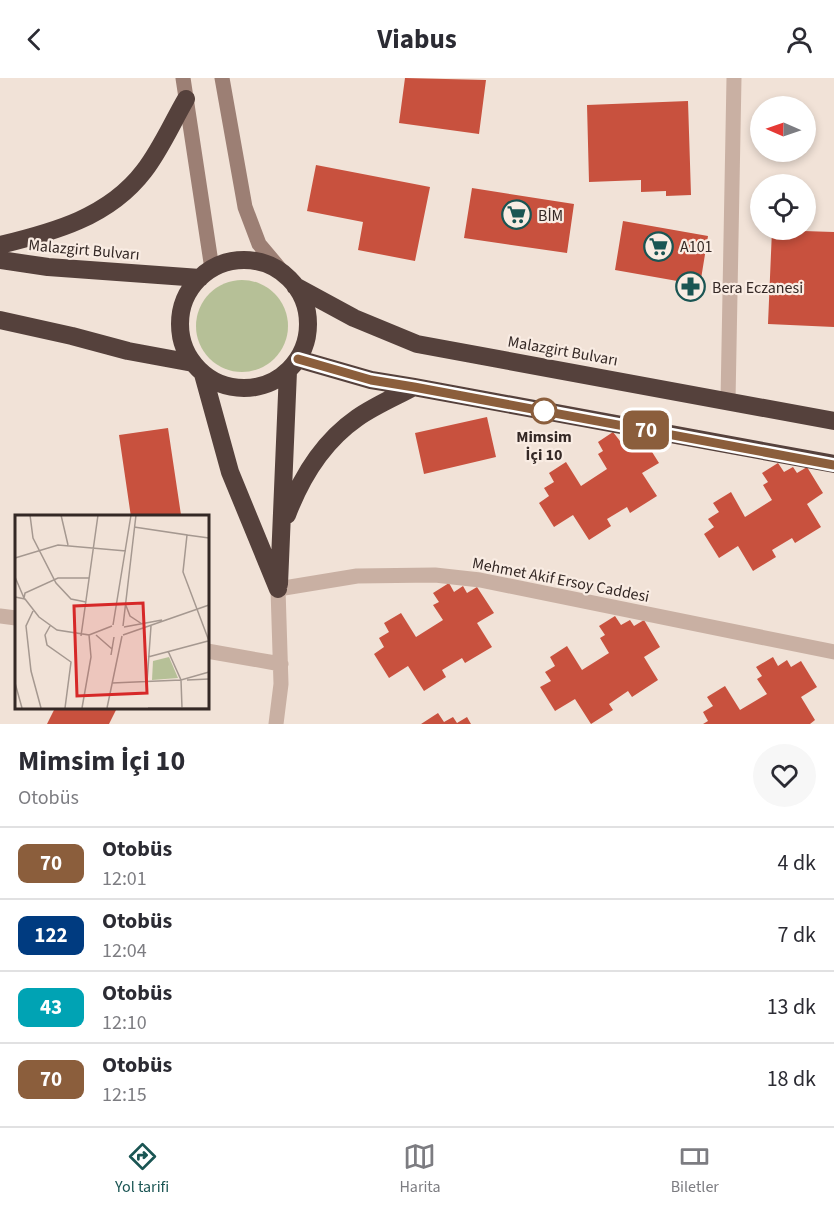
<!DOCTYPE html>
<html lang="tr">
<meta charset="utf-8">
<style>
:root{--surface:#fff;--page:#f7f7f7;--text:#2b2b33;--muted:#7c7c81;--line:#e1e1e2;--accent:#1a5553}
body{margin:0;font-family:"Source Sans 3",sans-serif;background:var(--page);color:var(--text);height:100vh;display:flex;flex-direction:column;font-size:22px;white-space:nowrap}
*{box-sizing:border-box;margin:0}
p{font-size:20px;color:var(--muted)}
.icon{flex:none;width:33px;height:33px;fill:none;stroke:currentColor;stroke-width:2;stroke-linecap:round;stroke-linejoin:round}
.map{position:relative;height:646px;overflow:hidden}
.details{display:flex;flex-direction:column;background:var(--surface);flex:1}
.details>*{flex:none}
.badge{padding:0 12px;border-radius:9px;font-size:21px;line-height:39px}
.needle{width:39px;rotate:272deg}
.buttons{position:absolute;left:750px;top:18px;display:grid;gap:12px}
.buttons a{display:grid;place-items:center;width:66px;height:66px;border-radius:50%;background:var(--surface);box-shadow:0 3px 9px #0003;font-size:30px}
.map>.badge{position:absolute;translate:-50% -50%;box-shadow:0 0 0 3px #fff}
.round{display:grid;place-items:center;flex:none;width:63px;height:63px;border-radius:32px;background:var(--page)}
.overview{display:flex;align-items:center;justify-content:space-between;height:102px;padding:0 18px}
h1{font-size:28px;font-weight:700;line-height:45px}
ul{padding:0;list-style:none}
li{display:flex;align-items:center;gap:18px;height:72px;padding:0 18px;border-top:2px solid var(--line)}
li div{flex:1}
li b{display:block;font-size:22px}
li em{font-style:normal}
li .badge{min-width:66px;font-weight:700;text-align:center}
header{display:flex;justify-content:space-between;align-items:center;height:78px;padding:0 18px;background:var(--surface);font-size:27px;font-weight:700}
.tabs{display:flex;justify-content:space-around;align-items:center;height:84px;border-top:2px solid var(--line);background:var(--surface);font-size:16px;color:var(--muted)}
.tabs a{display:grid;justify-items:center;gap:3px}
.tabs .current{color:var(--accent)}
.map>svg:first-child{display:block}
.green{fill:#b6c097}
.building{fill:#c8513e}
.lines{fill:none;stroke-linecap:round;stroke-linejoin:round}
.street{stroke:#c9b0a3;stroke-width:15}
.secondary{stroke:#9c7f74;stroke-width:15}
.highway{stroke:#55413c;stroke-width:18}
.line-casing{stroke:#fff;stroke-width:14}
.line{stroke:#8b5e3c;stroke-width:9}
.stop-dot{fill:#fff;stroke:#8b5e3c;stroke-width:3}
.labels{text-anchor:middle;stroke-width:4.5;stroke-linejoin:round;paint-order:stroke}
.poi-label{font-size:16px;fill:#342825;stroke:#f9ece3;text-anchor:start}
.street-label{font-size:16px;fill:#342825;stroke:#f9ece3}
.stop-label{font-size:16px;font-weight:bold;fill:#342825;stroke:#f9ece3}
.inset-road{fill:none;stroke:#a59890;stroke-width:1.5}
.view{fill:#d62828;fill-opacity:0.15;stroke:#d62828;stroke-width:3}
.inset-edge{fill:none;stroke:#342825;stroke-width:3}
</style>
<header><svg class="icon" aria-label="back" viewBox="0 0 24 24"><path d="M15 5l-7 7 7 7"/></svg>Viabus<svg class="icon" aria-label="person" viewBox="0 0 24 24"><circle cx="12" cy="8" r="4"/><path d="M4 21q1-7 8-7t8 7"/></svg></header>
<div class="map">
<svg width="834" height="646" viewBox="0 0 834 646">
<rect width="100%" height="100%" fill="#f1e2d7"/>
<path class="green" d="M196 248a46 46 0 1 1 92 0a46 46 0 1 1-92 0Z"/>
<path class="building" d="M405,0L486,2L479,56L399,45Z
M688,23L691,117L666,118V113L641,114V102L589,104L587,27Z
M316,87L430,109L415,183L358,172L363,144L307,133Z
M472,110L574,126L567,175L464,160Z
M623,143L708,158L700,207L615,192Z
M772,152L834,154V249L768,246Z
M487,339L496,379L424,396L415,355Z
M168,350L181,437L165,439H131L119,357Z
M613,354L620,363L628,358L632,364L642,358L659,385L642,395L657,418L630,435L627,429L607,441L611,448L589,462L573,437L554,449L539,425L549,418L544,410L554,404L549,395L566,384L581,408L607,391L598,376L603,373L598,364Z
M778,385L784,394L793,389L797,395L807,389L823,415L807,426L821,449L795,465L792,460L772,472L776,479L753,493L738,468L719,480L704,456L714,449L708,441L719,434L713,425L731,414L745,439L772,422L763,407L768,404L762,395Z
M449,505L454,514L463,508L467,515L477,509L494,535L477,545L492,569L465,585L462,580L442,592L446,599L424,613L408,588L389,600L374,576L384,569L379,560L389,554L384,545L401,535L416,559L443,542L433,527L439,524L433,515Z
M615,538L621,547L630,542L634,548L644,542L660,569L644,579L658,602L632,619L628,613L609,626L613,632L591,646L575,621L555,633L540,609L551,603L545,594L555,588L550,579L567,568L582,592L609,575L600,560L605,557L599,548Z
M773,579L778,588L787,582L791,589L801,583L817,609L801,619L815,642L810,646H703L708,643L703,634L713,628L707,619L725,608L740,632L767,616L757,601L762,598L756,589Z
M55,630H117L109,646H47Z
M438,635L444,644L453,639L457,645L467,639L471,646H421Z"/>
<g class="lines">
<path class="street" d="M728,323L734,0
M0,538L16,540
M207,573L281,586
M276,646L281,606L278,511L357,498L435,497L480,502L834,574"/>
<path class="secondary" d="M183,0L212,191
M222,0L245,129L259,166L285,197"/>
<path class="highway" d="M0,167C54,154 109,139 144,93C161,71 172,45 186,21
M0,182L48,189L200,200
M180 246a64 64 0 1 1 128 0a64 64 0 1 1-128 0Z
M295,208L354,240L417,266L834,343
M0,242L72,258L128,273L193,285
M298,281L371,302L414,309L834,386
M203,296L230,394L278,511
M287,437C301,400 324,363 357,340C374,328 395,319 414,309
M279,506L288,293"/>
</g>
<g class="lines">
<defs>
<path id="line" d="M298,281L371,302L414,309L834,387"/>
</defs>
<use href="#line" class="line-casing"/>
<use href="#line" class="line"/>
</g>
<defs>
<symbol id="supermarket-ring" viewBox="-11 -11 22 22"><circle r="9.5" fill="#f9ece3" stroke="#1a5553" stroke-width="1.5"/><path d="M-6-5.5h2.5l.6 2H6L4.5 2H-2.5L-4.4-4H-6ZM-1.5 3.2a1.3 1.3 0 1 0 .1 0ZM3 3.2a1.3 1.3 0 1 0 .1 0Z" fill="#1a5553"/></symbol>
<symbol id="pharmacy-ring" viewBox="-11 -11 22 22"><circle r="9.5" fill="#f9ece3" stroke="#1a5553" stroke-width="1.5"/><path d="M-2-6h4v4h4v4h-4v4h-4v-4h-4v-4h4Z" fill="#1a5553"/></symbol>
</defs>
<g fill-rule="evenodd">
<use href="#supermarket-ring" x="500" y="120" width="33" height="33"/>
<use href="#supermarket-ring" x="642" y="152" width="33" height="33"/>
<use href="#pharmacy-ring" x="674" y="192" width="33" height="33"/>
</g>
<circle class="stop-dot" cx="544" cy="333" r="12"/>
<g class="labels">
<g class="poi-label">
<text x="538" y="143">BİM</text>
<text x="680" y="174">A101</text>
<text x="712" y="215">Bera Eczanesi</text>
</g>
<g class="street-label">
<text transform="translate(84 171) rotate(5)" y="6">Malazgirt Bulvarı</text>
<text transform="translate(563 272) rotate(10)" y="6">Malazgirt Bulvarı</text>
<text transform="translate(561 501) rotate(11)" y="6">Mehmet Akif Ersoy Caddesi</text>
</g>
<g class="stop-label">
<text x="544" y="364">Mimsim<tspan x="544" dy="18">İçi 10</tspan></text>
</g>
</g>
<g transform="translate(15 437)">
<rect width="194" height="194" fill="#f1e2d7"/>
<path d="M154,142L163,163L137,165L138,146Z" fill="#b6c097"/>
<path class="inset-road" d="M15,0L18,23L41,68L56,84L71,87M46,0L53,30M119,12L172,20L168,57L194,126M172,20L194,23M0,43L43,30L111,36M0,62L9,83L10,78L43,63H74M0,82L10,84L24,102L42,115L74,120L76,142L67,193M110,88L115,101L127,109M18,96L11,111L16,156L26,193M98,110L116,0M35,111L30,120L32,130L56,147L50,193M108,111L121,0M109,112L147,105M74,120L97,111M81,120L97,134M108,120L194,90M66,121L83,0M153,136L166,165L167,193M96,140L99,122M133,142L193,126M172,165L194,164M132,167L136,111M0,168L7,193M97,168L166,165L194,157M92,193L107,121M133,193H194"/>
<path class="view" d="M128,88L132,178L62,181L59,91Z"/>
<rect width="194" height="194" class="inset-edge"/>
</g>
</svg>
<div class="buttons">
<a><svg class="needle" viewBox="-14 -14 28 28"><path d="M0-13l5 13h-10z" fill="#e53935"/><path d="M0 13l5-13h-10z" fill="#7c7c81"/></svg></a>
<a><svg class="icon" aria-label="locate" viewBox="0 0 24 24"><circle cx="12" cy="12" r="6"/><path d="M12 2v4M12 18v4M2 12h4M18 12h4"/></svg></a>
</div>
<b class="badge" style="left:646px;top:352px;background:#8b5e3c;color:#fff">70</b>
</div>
<section class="details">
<div class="overview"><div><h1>Mimsim İçi 10</h1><p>Otobüs</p></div><a class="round"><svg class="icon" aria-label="heart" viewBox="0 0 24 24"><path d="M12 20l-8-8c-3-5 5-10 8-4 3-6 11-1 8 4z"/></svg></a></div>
<ul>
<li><span class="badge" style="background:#8b5e3c;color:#fff">70</span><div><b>Otobüs</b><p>12:01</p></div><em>4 dk</em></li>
<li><span class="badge" style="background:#003b80;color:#fff">122</span><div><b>Otobüs</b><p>12:04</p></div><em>7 dk</em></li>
<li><span class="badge" style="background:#00a3b4;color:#fff">43</span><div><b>Otobüs</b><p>12:10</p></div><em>13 dk</em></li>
<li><span class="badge" style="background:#8b5e3c;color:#fff">70</span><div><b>Otobüs</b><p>12:15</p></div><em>18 dk</em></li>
</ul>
</section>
<nav class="tabs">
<a class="current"><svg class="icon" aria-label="directions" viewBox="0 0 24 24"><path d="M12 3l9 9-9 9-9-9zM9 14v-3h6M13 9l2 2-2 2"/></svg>Yol tarifi</a>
<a><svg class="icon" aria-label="map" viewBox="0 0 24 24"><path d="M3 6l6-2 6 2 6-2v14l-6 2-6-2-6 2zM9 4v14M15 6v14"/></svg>Harita</a>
<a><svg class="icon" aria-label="tickets" viewBox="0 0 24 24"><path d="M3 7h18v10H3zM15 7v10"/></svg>Biletler</a>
</nav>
